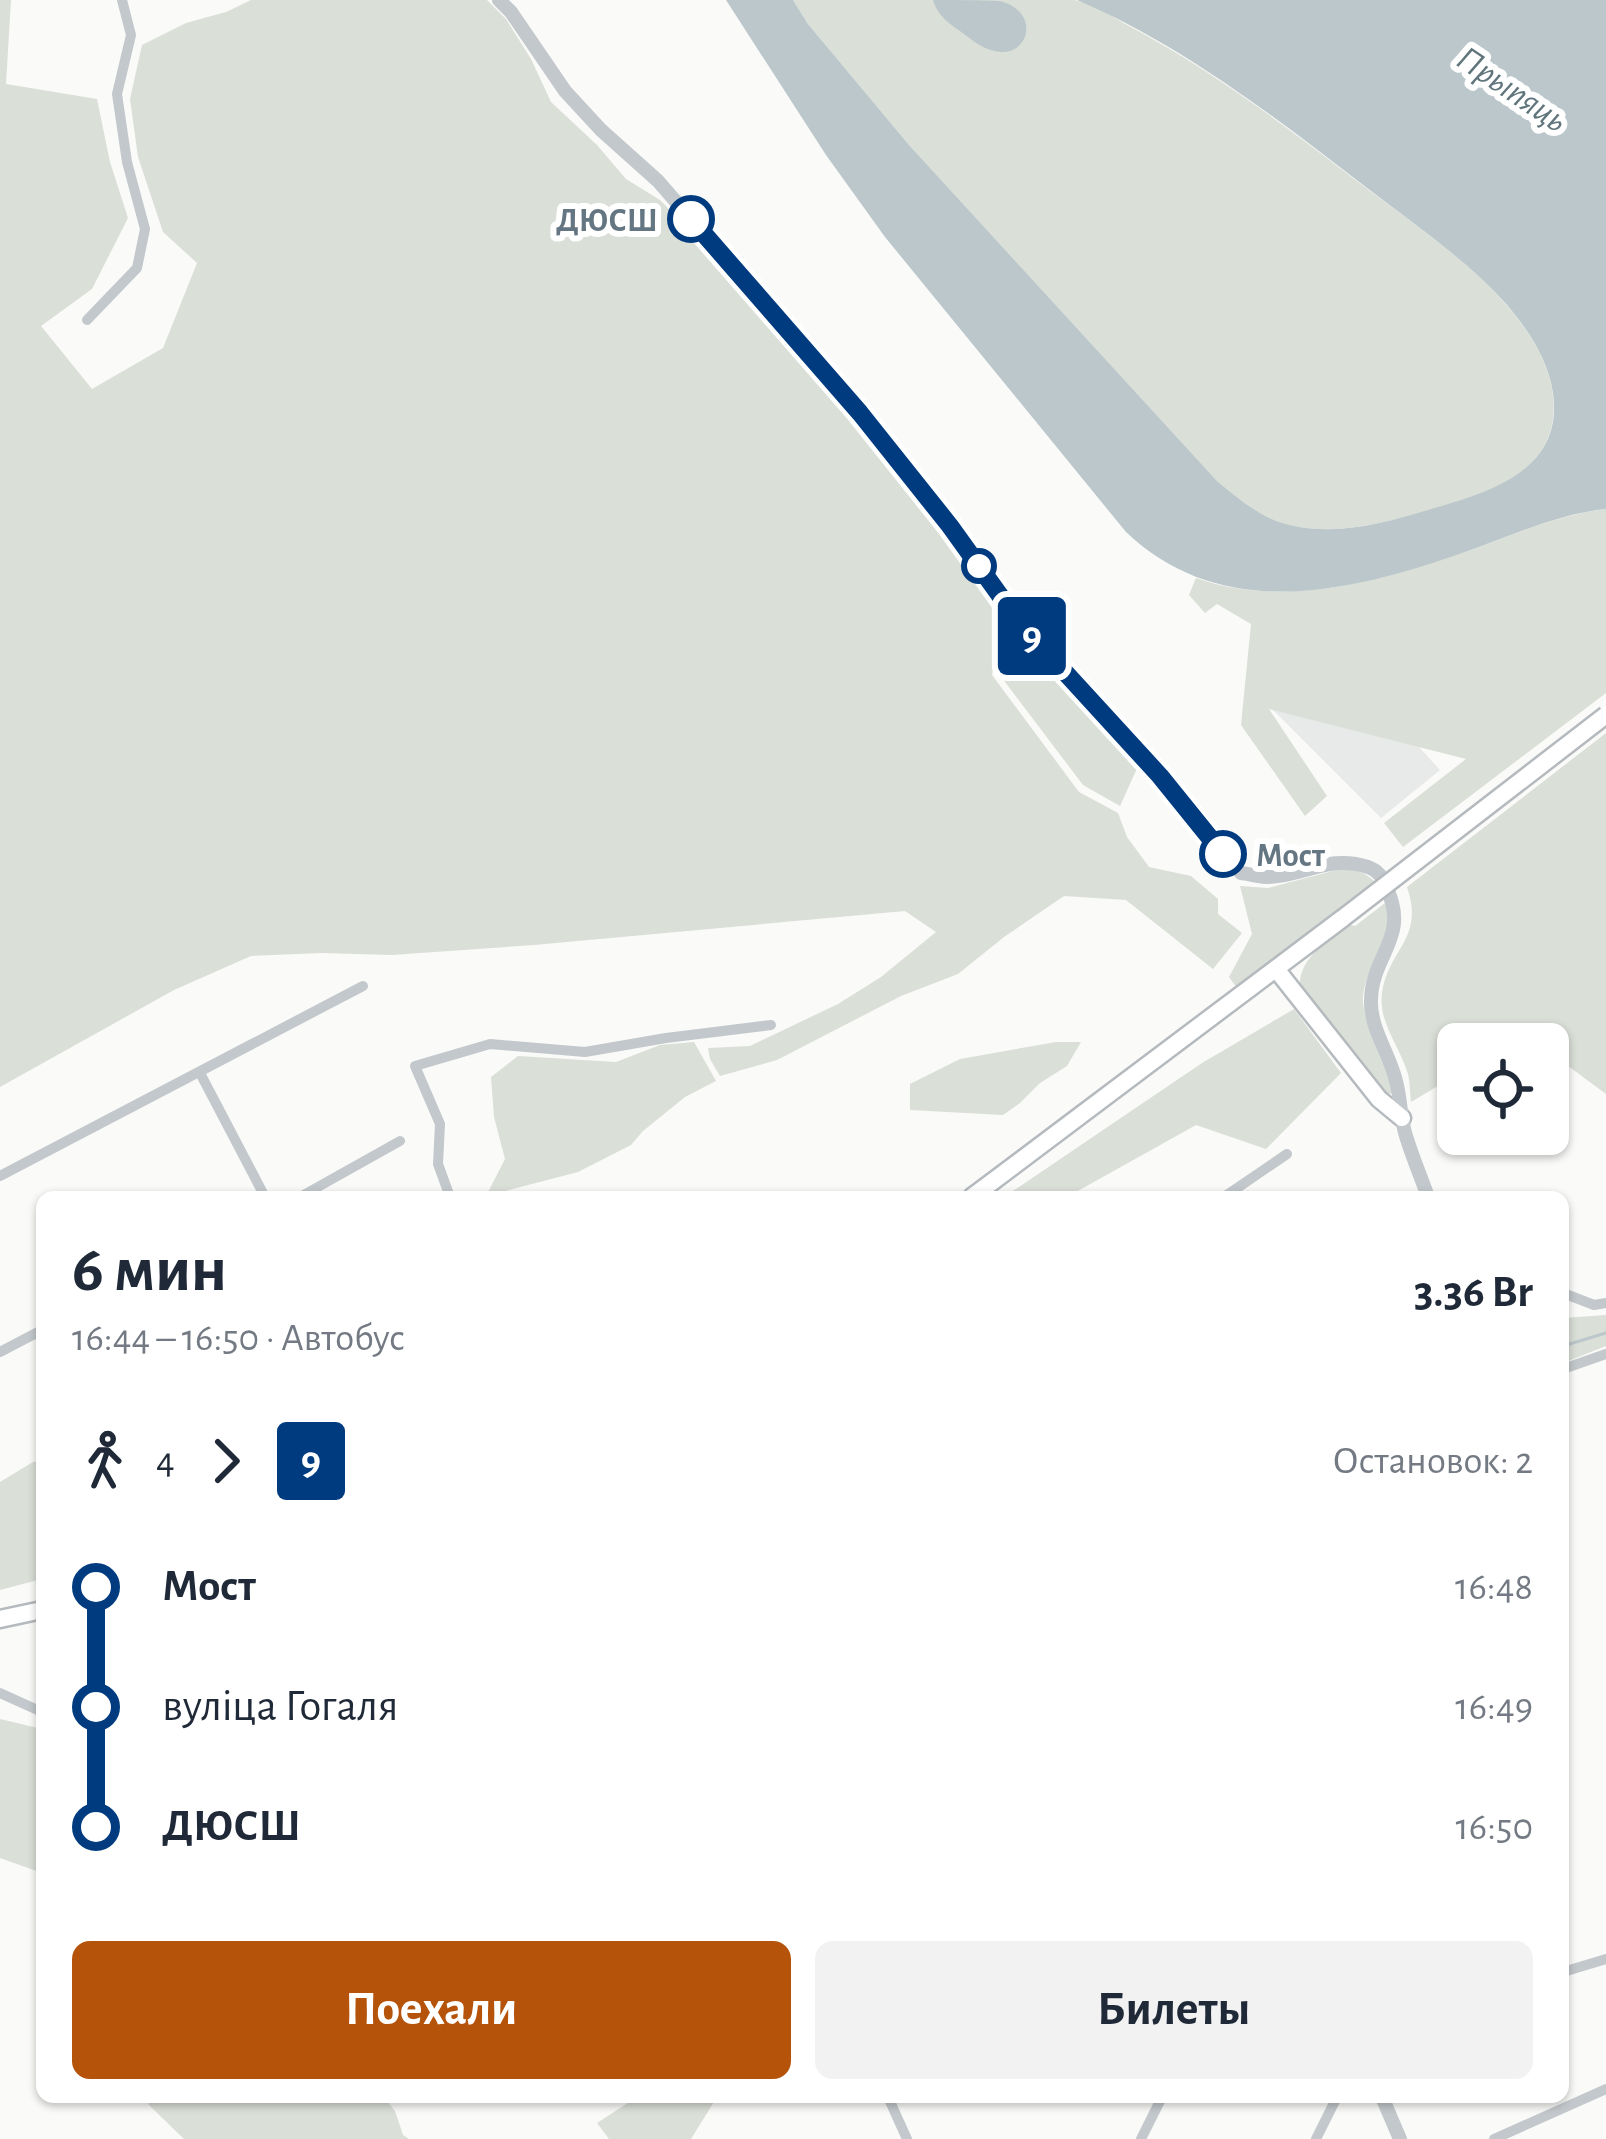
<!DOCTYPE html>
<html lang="ru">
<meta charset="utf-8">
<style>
:root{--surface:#fff;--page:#f2f2f3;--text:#1f2937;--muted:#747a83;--accent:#b45309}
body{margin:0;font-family:"Alegreya Sans",sans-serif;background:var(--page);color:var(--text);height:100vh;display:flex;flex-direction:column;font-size:45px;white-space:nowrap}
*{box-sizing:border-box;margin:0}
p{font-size:39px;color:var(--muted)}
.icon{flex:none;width:66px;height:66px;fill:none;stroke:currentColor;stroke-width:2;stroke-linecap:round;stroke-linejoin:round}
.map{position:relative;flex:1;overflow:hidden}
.side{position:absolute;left:36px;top:1191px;width:1533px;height:912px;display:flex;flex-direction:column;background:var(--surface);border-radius:18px;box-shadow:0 3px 9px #0004}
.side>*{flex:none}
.badge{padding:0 24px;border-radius:9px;font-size:42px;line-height:78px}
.fabs{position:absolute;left:1437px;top:1023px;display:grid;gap:24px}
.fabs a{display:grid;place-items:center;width:132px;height:132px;border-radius:18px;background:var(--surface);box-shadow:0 3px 9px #0004;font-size:60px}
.map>.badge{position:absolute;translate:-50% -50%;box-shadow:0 0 0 6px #fff}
.legs{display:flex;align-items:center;gap:18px;height:132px;padding:0 36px;font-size:39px}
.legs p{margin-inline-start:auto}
.head{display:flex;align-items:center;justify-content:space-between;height:204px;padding:0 36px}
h1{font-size:66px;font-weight:700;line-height:90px}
.button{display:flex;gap:24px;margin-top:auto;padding:24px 36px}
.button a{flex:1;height:138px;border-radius:18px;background:var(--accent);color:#fff;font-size:48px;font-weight:700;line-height:138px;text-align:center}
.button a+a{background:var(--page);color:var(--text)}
ul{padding:0 36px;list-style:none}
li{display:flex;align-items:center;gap:42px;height:120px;font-size:45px}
li i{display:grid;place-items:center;width:18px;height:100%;margin:0 15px;background:currentColor}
li i::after{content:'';width:30px;height:30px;margin:-15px;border:9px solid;border-radius:50%;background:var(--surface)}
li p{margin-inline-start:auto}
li:first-child i{background:linear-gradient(#0000 50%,currentColor 0)}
li:last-child i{background:linear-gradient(currentColor 50%,#0000 0)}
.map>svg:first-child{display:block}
.built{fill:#e8e9e9}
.green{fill:#dadfd7}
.water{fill:#bbc7cb}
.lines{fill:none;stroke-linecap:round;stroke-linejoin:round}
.stream{stroke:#bbc7cb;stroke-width:3}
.primary-casing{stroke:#b5babe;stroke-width:21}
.minor{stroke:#c3c8cc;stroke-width:10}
.tertiary{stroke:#c3c8cc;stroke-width:14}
.primary{stroke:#fff;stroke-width:16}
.primary-bridge-casing{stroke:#b5babe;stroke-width:21;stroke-linecap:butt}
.primary-bridge{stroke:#fff;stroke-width:16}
.line-1-casing{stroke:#fff;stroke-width:27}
.line-1{stroke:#003b80;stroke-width:18}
.stop-1-dot{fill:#fff;stroke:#003b80;stroke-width:6}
.labels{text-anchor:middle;stroke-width:12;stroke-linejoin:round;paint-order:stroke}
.stop-label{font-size:33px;font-weight:bold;fill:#657683;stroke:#fff;text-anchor:end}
.water-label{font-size:36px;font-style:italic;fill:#60757c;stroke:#fff}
</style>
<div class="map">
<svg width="1606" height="2139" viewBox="0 0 1606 2139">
<rect width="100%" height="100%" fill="#fafaf8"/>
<path class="built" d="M1337,657L1440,770L1381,818L1273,710Z"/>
<path class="green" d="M0,0H11L6,84L97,99L110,162L128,218L92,289L41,326L92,389L163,348L197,263L163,232L138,157L130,99L142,45L186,23L226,12L251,0H487L506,19L531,59L551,102L597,145L626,179L660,200L703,243L867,434L1003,621L992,675L1079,792L1118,813L1127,837L1149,867L1191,876L1218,899V914L1242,933L1213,969L1126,900L1064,896L1004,937L958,974L901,996L777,1060L720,1076L710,1059L708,1048L750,1046L838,1004L881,977L936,932L905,911L534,945L392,955L322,953L251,956L174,990L0,1087Z
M793,0C856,0 920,0 983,0C1013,0 1045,0 1074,0C1093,3 1114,18 1131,27C1217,73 1293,132 1370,191C1418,227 1470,262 1509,308C1530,333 1549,362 1553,395C1562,473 1486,494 1427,511C1382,523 1341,535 1294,526C1262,520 1241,501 1217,481L909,145L808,24Z
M1606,509V693L1403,847L1384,823L1466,759L1269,709L1327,796L1305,816L1241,725L1251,624L1217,604L1205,613L1189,595L1196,578C1284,609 1380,581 1465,552C1512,535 1557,515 1606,509Z
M1021,635L1139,764L1120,806L1083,785L1005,682L999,667Z
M1606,733V1094L1548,1051V1044H1539L1525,1034L1508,1044H1458V1074L1411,1102C1410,1093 1410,1082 1408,1074C1400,1046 1378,1023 1382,993C1388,949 1425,939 1407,887Z
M1340,869C1355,870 1364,871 1375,882L1237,988L1229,977L1252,934L1240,886L1268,888Z
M1385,903C1400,935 1361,968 1363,1002C1365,1029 1385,1066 1394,1092L1385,1096L1300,990C1297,957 1328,942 1351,925L1355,926Z
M1294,1009L1341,1073L1266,1149L1196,1125L1067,1197H1004L1202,1063Z
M694,1042L716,1081L685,1097L643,1131L631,1145L578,1172L486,1196L505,1159L494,1117L491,1077L518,1056L616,1062L660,1045Z
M1056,1042H1081L1067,1066L1040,1083L1020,1103L1003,1115L910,1110V1084L960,1059Z
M1606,1315V1346L1563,1363V1318Z
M42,1461V1579L0,1590V1482L33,1462Z
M0,1719L42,1729V1873L0,1858Z
M147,2097H384L395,2111L403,2135L409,2139H184L149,2105Z
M637,2097H717L691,2139H609L597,2123Z"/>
<path class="water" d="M726,0H793L808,24L909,145L1217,481C1241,501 1263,520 1294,526C1342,535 1383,523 1428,510C1488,493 1564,471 1553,393C1548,359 1528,330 1507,305C1467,260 1415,225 1367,188C1276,118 1184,46 1077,0H1606V509C1557,514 1511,536 1465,552C1351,592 1223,624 1126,532L885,237L826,155Z
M933,0C954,0 980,0 1000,1C1044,12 1028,65 988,49C979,46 971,39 964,34C950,24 938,17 933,0Z"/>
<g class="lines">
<path class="stream" d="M1563,1346L1606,1333"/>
<defs>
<path id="primary" d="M1276,969L1379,1099L1402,1118
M972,1197L1343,918
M0,1619L42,1610"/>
</defs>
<use href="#primary" class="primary-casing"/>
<path class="minor" d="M87,320L137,268L145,229L127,162L117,94L131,35L122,0
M200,1073L265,1197
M0,1176L363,986
M300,1197L400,1141
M450,1197L438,1164L440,1124L415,1066L490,1044L585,1052L666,1038L771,1025
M1224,1197L1287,1154
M1563,1293L1594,1305L1606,1303
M0,1352L42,1330
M1563,1369L1606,1354
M0,1693L42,1712
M1563,1972L1606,1959
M888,2097L907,2139
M1141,2139L1162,2097
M1316,2139L1337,2097
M1494,2139L1606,2089"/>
<path class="tertiary" d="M499,0L511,12L565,91L601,130L658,181L860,414L950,526L1019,622L1160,776L1241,873C1250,874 1259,877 1268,877C1306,876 1328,854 1368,867C1379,871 1382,877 1386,887C1411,937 1371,955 1371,1001C1370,1028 1390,1055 1396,1081C1401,1099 1400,1118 1406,1136C1412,1156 1421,1177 1428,1197
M1382,2097L1400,2139"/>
<use href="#primary" class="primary"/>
<defs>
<path id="primary-bridge" d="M1343,918L1606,715"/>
</defs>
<use href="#primary-bridge" class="primary-bridge-casing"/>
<use href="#primary-bridge" class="primary-bridge"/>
</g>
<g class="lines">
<defs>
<path id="line-1" d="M691,219L860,413L950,526L1019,622L1160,776L1223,854"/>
</defs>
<use href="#line-1" class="line-1-casing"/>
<use href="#line-1" class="line-1"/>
</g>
<g class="stop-1-dot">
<circle cx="691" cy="219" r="21"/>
<circle cx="979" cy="566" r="15"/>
<circle cx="1223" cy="854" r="21"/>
</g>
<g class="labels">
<g class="stop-label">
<text x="658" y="231">ДЮСШ</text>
<text x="1256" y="866" text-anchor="start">Мост</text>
</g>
<g class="water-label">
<text transform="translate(1513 88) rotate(34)" y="13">Прыпяць</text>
</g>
</g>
</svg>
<div class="fabs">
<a><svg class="icon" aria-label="locate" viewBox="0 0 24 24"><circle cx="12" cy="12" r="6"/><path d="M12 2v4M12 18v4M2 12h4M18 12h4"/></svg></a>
</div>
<b class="badge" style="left:1032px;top:636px;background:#003b80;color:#fff">9</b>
<section class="side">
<div class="head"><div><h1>6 мин</h1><p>16:44 – 16:50 · Автобус</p></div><b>3.36 Br</b></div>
<div class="legs"><svg class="icon" aria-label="walk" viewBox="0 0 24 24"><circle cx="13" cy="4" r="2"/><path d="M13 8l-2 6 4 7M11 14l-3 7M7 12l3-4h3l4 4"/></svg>4<svg class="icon" aria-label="forward" viewBox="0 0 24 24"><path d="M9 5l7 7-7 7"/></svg><b class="badge" style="background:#003b80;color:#fff">9</b><p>Остановок: 2</p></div>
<ul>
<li><i style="color:#003b80"></i><b>Мост</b><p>16:48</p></li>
<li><i style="color:#003b80"></i><span>вуліца Гогаля</span><p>16:49</p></li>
<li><i style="color:#003b80"></i><b>ДЮСШ</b><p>16:50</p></li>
</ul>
<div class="button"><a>Поехали</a><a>Билеты</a></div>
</section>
</div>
